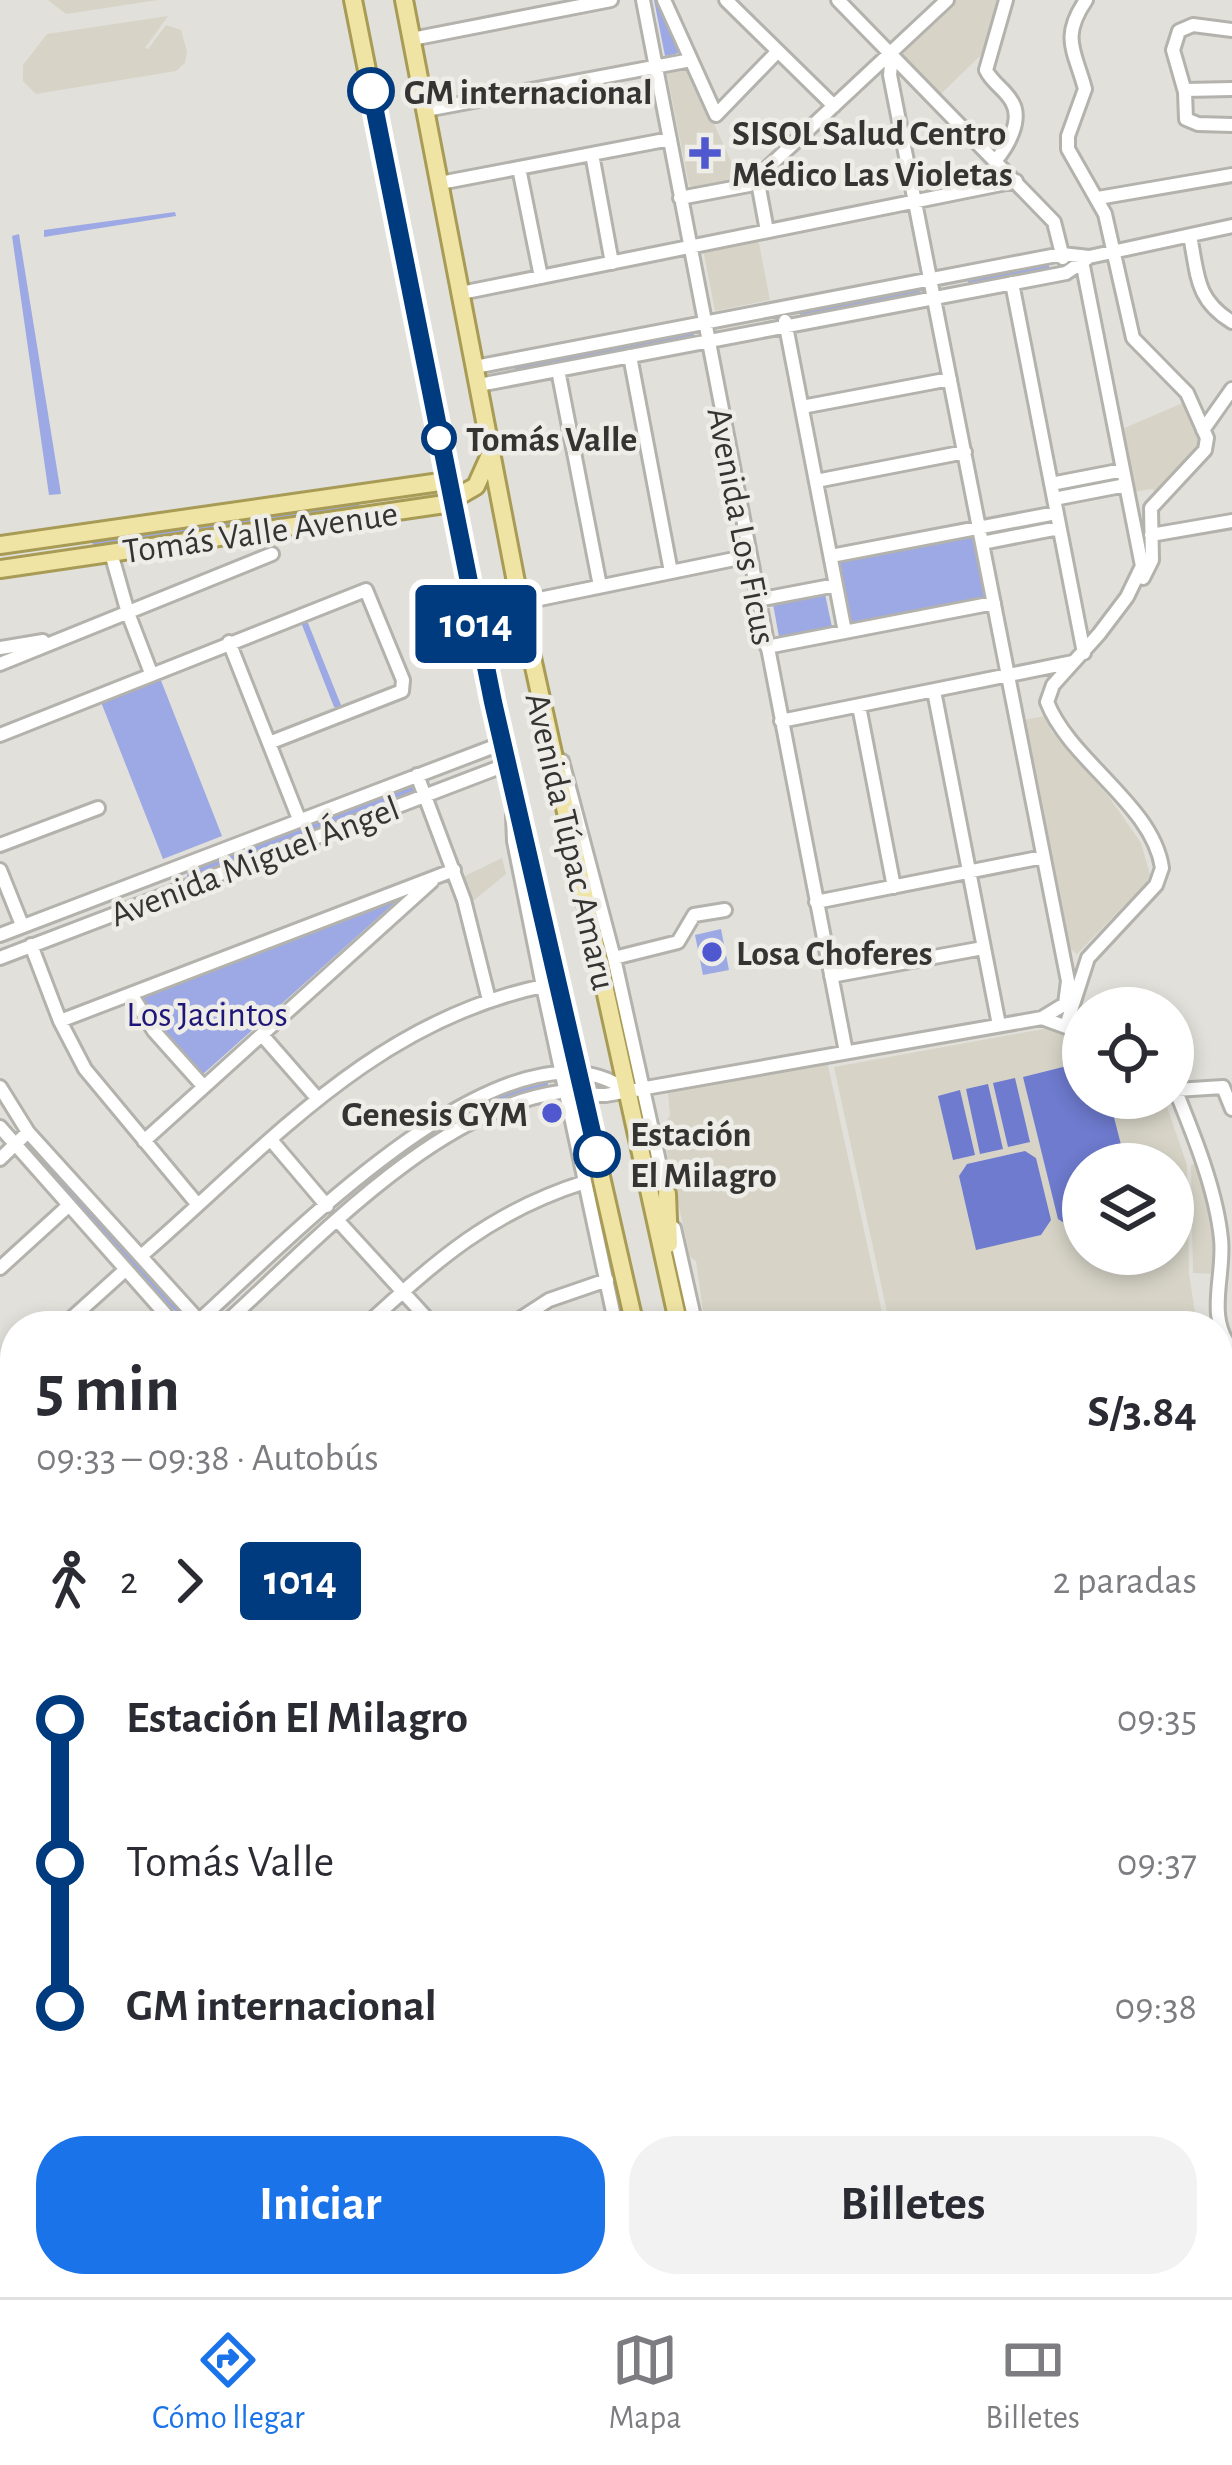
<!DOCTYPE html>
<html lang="es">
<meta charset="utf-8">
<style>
:root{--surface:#fff;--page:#f2f2f3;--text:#2b2b33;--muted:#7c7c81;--line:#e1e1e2;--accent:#1a73e8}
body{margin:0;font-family:"Alegreya Sans",sans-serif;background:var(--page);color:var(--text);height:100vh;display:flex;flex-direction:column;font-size:45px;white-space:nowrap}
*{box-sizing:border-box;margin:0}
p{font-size:39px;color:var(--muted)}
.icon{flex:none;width:66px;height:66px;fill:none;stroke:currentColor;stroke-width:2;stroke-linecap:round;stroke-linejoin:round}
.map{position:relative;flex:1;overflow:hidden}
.panel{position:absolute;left:0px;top:1311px;width:1233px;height:987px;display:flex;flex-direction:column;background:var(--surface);border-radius:48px 48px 0 0;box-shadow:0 6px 18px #0003}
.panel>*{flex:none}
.badge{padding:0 24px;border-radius:9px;font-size:42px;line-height:78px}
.controls{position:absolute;left:1062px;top:987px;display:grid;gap:24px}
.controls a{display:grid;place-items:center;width:132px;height:132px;border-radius:50%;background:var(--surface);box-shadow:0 6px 18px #0003;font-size:60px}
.map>.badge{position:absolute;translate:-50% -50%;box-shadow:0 0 0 6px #fff}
.legs{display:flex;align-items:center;gap:18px;height:132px;padding:0 36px;font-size:39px}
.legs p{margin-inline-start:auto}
.summary{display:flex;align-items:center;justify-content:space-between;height:204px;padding:0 36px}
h1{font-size:66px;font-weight:700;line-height:90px}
.button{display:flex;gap:24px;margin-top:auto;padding:24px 36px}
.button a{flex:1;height:138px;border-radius:48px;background:var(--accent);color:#fff;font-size:48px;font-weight:700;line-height:138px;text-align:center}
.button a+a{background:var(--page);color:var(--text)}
ul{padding:0 36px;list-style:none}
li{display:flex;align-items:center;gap:42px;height:144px;font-size:45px}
li i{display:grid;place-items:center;width:18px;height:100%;margin:0 15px;background:currentColor}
li i::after{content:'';width:30px;height:30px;margin:-15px;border:9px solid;border-radius:50%;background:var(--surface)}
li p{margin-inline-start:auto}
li:first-child i{background:linear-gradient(#0000 50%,currentColor 0)}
li:last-child i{background:linear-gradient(currentColor 50%,#0000 0)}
.tabs{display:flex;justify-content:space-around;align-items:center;height:168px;border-top:3px solid var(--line);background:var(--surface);font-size:33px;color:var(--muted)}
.tabs a{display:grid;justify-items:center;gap:6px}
.tabs .active{color:var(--accent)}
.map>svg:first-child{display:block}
.built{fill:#d7d4c7;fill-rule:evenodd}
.green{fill:#9da9e4}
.water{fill:#6e7bce}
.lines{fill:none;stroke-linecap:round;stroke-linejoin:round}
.minor-casing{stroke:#b3b2ac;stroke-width:18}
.major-casing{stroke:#a89b55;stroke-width:22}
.minor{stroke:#fff;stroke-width:12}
.major{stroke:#f0e4a4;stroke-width:16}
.line-1-casing{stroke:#fff;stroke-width:27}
.line-1{stroke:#003b80;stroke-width:18}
.stop-1-dot{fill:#fff;stroke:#003b80;stroke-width:6}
.poi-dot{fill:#4f58ce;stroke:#eeede7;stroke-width:4.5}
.labels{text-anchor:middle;stroke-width:9;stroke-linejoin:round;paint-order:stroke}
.stop-label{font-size:36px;font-weight:bold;fill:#353432;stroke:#eeede7;text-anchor:start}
.poi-label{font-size:36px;font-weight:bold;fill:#353432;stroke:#eeede7;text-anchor:start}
.street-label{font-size:36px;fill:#353432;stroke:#eeede7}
.park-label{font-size:36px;fill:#1f1679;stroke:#eeede7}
</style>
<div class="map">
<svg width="1232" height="2297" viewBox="0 0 1232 2297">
<rect width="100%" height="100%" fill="#e1e0da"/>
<path class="built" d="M48,0H158L66,14Z
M954,0H1001L985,51L939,96L902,57V51Z
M168,16L145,48L148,49L166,25L181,30L187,52L185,63L176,71L36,94L23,81V65L47,34Z
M684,66L689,69L740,181L694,189L689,185L667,74L671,68Z
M758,238L770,300L715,311L703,249Z
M1185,402L1202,447L1157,493L1152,489L1133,492L1122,429Z
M1045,716L1052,732L1109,797L1141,843L1151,878L1077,954L1066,945L1024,720Z
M502,858L506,874L472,902L463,877Z
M1049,1028L1083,1043V1098H1164L1187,1165L1189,1274L1197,1326H890L834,1067ZM1083,1164H1173V1254H1083Z
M827,1061L885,1326H705L696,1261L690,1257L662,1129L670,1115L668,1093Z
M1197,1163L1216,1229L1217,1274L1193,1273L1191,1165Z
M1218,1364L1232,1369V1450L1218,1396Z
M1218,1413L1232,1470V1709L1218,1711Z
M1218,1735L1232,1742V2297H946L948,2290L957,2283H1218Z"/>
<path class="green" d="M654,0H660L684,52L665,56Z
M175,212L176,216L44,237V230Z
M19,234L61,494L49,495L12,236Z
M1048,261L1050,271L969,286L967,277Z
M919,286L920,294L801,318L799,310Z
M693,331L695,338L516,373L514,365Z
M353,502L359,503L360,510L99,550L89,540Z
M976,533L989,599L850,625L837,560Z
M825,594L832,627L779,637L773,604Z
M304,622L308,623L341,705L338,708L334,707L302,625Z
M160,678L222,836L163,859L101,702Z
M410,782L415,792L187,879L188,866Z
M401,897L202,1075L161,1029L140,994Z
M721,929L729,970L703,975L695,935Z
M548,1079V1089L447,1133L441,1130L443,1122L484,1101Z
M36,1153L182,1310L178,1313L133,1275L31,1156Z
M0,1723L15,1739V1765L0,1778Z
M15,1888V1955L0,1942V1904Z
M0,2185L15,2198V2239L0,2257Z
M498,2283H566L554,2297H514Z
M996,2283H1137L1138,2289L1171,2288V2297H964V2290H987V2285Z"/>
<path class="water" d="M1083,1062V1098H1109L1126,1164H1083V1225L1072,1228L1058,1219L1023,1077Z
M1015,1078L1030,1142L1008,1147L993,1083Z
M988,1084L1003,1149L980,1154L966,1089Z
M960,1090L975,1155L953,1160L938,1096Z
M1025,1151L1036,1158L1051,1220L1041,1235L976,1250L959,1176L967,1164Z"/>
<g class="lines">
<defs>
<path id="minor" d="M643,0L846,1052
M664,0L716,115L778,51
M726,0L834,106
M838,0L1054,222L1063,258
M1086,0C1060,38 1075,51 1085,89L1068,136V149L1105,214L1133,338L1187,393L1207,438L1205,450L1151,508L1152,560L1143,578
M1232,30L1193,25L1179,31L1173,50L1185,92L1186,119L1198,124L1232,125
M412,39L611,0
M892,55L890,75L1068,981L1065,1004L1042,1018
M1185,90L1232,89
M426,110L691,60
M592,154L612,263
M996,160C1007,147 1023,120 1012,102C1005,89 992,83 986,70L1006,0
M519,168L541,277
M757,177L767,231
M440,183L670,139
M680,198L749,185L947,0
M1098,198L1232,175
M1190,236C1198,275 1195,299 1232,322
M1012,283L1084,653
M461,293L1016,181
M785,321L845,632
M630,356L671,572
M475,367L1062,254L1089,257L1232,226
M558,370L600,586
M479,385L1066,273L1088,258
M802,407L950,379
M1203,430L1232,389
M816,481L965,452
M1051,484L1123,470
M1054,499L1126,485
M1151,535L1232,521
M982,543L1059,528
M111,553L128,613L151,673
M831,556L1056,513
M758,600L836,585
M520,603L749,556
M229,642L299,819
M767,647L994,603
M0,648L43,641
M0,664L272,554
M934,691L999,1025
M859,706L894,887
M781,721L1073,662
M0,735L366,590L403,680L402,691L269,743
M562,761L614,958L668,1202
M417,775L464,900L489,1000
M513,816L514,841L543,986L616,1326
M0,845L98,808
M0,870L22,925
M816,902L1043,857
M0,935L503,743
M31,945L60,1021L85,1069L198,1205
M0,958L508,764
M614,958L678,942L694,915L725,910
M831,976L983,948
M131,994L154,1031L204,1087
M60,1021L454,870
M1066,1026L1088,958L1156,885L1162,868C1153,805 1070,761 1047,702L1053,685L1099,634L1127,597L1142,566L1081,256
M262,1035L317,1098
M1173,1084C1192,1131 1216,1188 1221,1239C1225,1276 1205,1317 1232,1349
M0,1087L28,1132L203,1325
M1176,1090L1223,1087L1232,1109
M0,1127L176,1326
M271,1140L327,1206
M144,1141L432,881
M0,1159L28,1132
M339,1222L434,1326
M674,1228L696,1326
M141,1256C267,1147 372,1022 543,986
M0,1268L67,1207
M63,1326L124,1271
M193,1326C277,1252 507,1005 626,1090
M222,1326C312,1245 435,1109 560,1092C575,1089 590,1096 606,1095L1042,1018L1083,1033
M365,1326C437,1260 490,1212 585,1182
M509,1326L549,1300L607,1280
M0,1383L15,1370
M0,1503L15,1489
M0,1528L15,1515
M0,1592L15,1608
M0,1718L15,1734
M1218,1725L1232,1723
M0,1835L15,1824
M0,1965L15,1978
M0,2012L15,1994
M0,2073L15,2087
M0,2182L15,2194
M0,2268L15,2251
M366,2283L382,2297
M487,2283L503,2297
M79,2297L91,2283
M186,2297L199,2283
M214,2297L226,2283
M326,2297L338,2283
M563,2297L576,2283
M671,2297L688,2283
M877,2297L916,2283"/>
<path id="major" d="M353,0L493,702L635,1326
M404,0L520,603L679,1326
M0,545L447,481
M0,569L445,504L476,486L489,457
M667,1194L669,1244
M842,2283L845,2297
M918,2283L930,2297"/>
</defs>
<use href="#minor" class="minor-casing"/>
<use href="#major" class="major-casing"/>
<use href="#minor" class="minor"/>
<use href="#major" class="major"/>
</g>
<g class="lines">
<defs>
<path id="line-1" d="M371,91L493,702L597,1154"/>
</defs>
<use href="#line-1" class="line-1-casing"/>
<use href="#line-1" class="line-1"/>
</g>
<g class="stop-1-dot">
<circle cx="371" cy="91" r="21"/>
<circle cx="439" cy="438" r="15"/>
<circle cx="597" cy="1154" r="21"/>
</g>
<g class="poi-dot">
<path d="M699 135h12v12h12v12h-12v12h-12v-12h-12v-12h12z"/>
<circle cx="712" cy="952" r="12"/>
<circle cx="552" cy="1113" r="12"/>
</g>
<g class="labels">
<g class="stop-label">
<text x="404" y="104">GM internacional</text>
<text x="466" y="451">Tomás Valle</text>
<text x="630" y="1146">Estación<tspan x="630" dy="41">El Milagro</tspan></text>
</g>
<g class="poi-label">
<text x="732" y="145">SISOL Salud Centro<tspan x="732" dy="41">Médico Las Violetas</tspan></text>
<text x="736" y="965">Losa Choferes</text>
<text x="528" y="1126" text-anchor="end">Genesis GYM</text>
</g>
<g class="street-label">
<text transform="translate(743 526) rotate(79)" y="13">Avenida Los Ficus</text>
<text transform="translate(260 531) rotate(-8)" y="13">Tomás Valle Avenue</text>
<text transform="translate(572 841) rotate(77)" y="13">Avenida Túpac Amaru</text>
<text transform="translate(254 860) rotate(-21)" y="13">Avenida Miguel Ángel</text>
</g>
<g class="park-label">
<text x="207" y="1026">Los Jacintos</text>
</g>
</g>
</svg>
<div class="controls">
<a><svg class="icon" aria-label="locate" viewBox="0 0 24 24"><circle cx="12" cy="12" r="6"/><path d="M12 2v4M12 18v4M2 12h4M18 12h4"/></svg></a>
<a><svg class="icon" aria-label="layers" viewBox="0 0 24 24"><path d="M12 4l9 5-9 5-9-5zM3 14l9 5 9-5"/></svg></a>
</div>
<b class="badge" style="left:476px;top:624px;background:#003b80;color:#fff">1014</b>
<section class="panel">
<div class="summary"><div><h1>5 min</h1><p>09:33 – 09:38 · Autobús</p></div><b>S/3.84</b></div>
<div class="legs"><svg class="icon" aria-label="walk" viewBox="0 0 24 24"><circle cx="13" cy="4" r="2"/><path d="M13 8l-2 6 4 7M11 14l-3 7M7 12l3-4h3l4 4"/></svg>2<svg class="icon" aria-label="forward" viewBox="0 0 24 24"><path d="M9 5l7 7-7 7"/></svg><b class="badge" style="background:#003b80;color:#fff">1014</b><p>2 paradas</p></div>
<ul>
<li><i style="color:#003b80"></i><b>Estación El Milagro</b><p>09:35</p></li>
<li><i style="color:#003b80"></i><span>Tomás Valle</span><p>09:37</p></li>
<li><i style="color:#003b80"></i><b>GM internacional</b><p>09:38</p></li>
</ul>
<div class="button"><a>Iniciar</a><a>Billetes</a></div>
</section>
</div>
<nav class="tabs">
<a class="active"><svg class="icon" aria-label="directions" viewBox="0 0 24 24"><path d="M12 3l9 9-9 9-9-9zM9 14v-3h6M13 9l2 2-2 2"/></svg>Cómo llegar</a>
<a><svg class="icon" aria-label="map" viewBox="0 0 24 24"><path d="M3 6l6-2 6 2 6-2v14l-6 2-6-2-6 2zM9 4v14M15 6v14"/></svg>Mapa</a>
<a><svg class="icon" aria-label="tickets" viewBox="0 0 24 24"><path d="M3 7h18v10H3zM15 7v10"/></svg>Billetes</a>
</nav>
